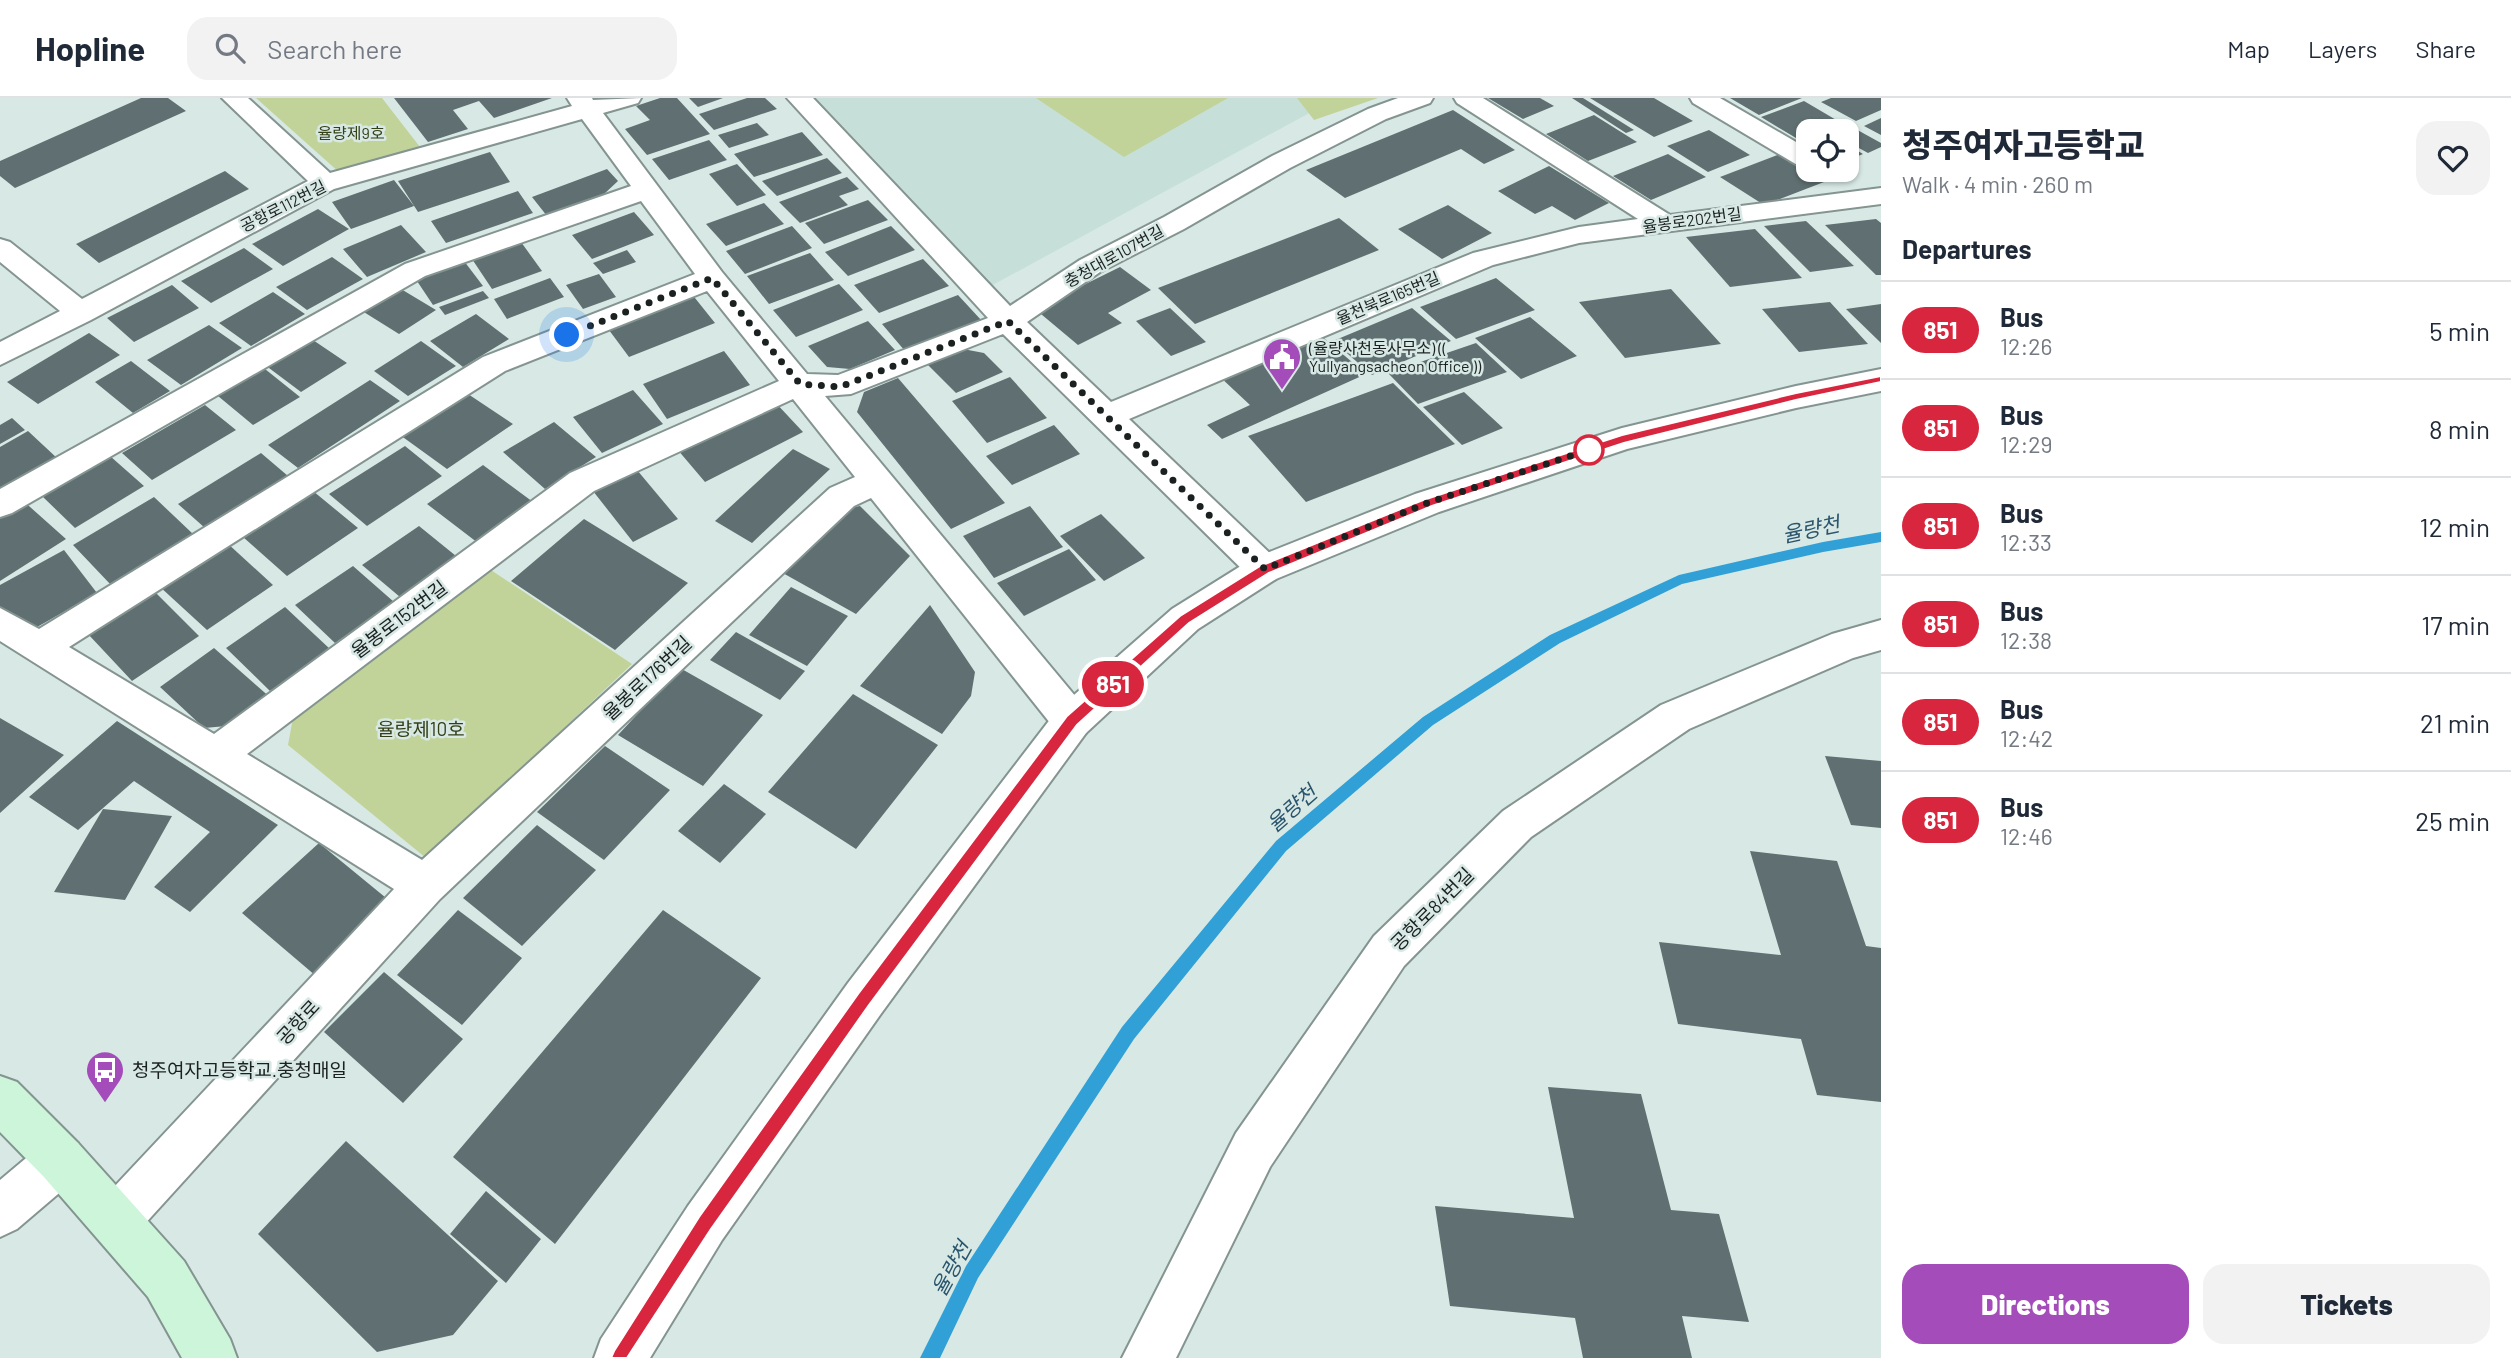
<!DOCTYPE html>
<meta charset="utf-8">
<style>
:root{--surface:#fff;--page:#f2f2f3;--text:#1f2937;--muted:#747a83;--line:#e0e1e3;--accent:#a44cb9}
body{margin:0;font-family:Barlow,"Noto Sans KR",sans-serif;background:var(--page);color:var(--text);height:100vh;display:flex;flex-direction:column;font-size:26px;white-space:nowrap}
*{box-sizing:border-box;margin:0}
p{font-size:23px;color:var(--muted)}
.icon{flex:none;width:38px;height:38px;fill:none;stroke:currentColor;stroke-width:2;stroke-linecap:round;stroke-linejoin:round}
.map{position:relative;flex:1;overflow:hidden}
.panel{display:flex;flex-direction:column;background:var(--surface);width:630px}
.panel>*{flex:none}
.badge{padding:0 14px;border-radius:23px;font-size:24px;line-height:46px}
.buttons{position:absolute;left:1796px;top:21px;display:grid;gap:14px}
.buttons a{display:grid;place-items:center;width:63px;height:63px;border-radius:14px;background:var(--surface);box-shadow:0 2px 5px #0004;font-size:35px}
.you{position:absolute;width:35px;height:35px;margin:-18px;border:5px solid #fff;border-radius:50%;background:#1a73e8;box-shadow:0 0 0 10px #1a73e833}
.map>.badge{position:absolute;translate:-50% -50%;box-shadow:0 0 0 4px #fff}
h2{padding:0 21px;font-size:26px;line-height:63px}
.round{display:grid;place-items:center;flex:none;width:74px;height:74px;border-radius:21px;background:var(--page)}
.summary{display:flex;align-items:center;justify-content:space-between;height:119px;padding:0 21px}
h1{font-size:33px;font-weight:800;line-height:52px}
.cta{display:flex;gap:14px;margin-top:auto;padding:14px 21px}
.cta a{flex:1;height:80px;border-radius:21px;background:var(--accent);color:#fff;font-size:28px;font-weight:800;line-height:80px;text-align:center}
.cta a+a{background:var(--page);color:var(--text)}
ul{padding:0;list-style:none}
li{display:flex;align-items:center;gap:21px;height:98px;padding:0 21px;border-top:2px solid var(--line)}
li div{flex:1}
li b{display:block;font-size:26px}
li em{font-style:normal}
li .badge{min-width:77px;font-weight:700;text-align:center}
header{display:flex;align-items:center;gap:42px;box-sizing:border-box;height:98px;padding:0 35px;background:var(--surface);border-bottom:2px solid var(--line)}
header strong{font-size:33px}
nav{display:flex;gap:38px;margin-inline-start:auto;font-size:24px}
.search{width:490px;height:63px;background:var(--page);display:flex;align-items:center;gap:18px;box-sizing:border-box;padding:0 24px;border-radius:21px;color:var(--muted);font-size:26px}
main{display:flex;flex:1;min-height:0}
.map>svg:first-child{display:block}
.built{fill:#c6e0d9}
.green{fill:#c1d399}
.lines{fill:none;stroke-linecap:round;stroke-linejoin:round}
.stream{fill:#30a0d7;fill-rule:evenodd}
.building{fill:#607072}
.minor-casing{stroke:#849490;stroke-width:4}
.tertiary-casing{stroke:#849490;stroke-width:4}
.secondary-casing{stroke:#849490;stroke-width:4}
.minor{fill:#fff;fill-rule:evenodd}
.tertiary{fill:#fff;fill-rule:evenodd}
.secondary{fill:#ccf5d9;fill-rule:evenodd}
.line{fill:#d7263d;stroke:#fff;stroke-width:2}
.walk{stroke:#1b2120;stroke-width:7;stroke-dasharray:0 12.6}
.stop-dot{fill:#fff;stroke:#d7263d;stroke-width:3.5}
.labels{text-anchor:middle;stroke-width:5;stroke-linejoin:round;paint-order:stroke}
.far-park-label{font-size:16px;fill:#343f17;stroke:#d8e9e5}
.far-street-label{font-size:16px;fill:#1b2120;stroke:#d8e9e5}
.far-poi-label{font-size:16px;fill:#1b2120;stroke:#d8e9e5;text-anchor:start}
.street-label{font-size:19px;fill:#1b2120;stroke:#d8e9e5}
.park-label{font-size:19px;fill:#343f17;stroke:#d8e9e5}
.poi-label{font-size:19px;fill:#1b2120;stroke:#d8e9e5;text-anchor:start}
.water-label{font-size:21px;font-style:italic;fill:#2a556d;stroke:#d8e9e5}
</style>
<header>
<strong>Hopline</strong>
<div class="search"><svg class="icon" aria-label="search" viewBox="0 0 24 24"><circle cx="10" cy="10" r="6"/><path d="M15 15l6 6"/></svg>Search here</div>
<nav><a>Map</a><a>Layers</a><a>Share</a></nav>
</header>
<main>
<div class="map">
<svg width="1881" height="1260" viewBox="0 0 1881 1260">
<rect width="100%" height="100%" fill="#d8e9e5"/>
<path class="built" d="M811,0H1337L991,188Z"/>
<path class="green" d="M256,0H382L420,49L340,75Z
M1036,0H1228L1124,59Z
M1297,0H1378L1314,22Z
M476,462L632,566L426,760L288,647L295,609Z"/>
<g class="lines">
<path class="stream" d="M1881,434V444L1823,454L1682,486L1560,545L1433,627L1286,753L1134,941L978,1180L940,1260H920L966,1168L1122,929L1276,743L1423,619L1550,537L1679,477L1823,444Z"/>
</g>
<path class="building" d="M141,0H168L186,13L15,90L0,78V63Z
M394,0H552L494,20L479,3L453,12L468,31L428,44Z
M660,0H677L710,36L647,57L625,31L650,22L636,8Z
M689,0H723L698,9Z
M747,0H765L777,11L714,32L699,16Z
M1488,0H1540L1554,8L1523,21Z
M1572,0H1583L1634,32L1626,35Z
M1590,0H1654L1693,23L1654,39Z
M1730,0H1802L1759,17Z
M1831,0H1881V12L1856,23L1821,4Z
M1804,3L1838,23L1796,40L1761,19Z
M1453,12L1515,52L1484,66L1461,51L1345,100L1306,72Z
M1594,17L1637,44L1588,63L1546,36Z
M1881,20V37L1864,28Z
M1843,24L1881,45V49L1868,55L1846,43V33L1826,31Z
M757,25L769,37L729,50L718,37Z
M1709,32L1750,57L1708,74L1667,48Z
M802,34L823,57L754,79L734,56Z
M709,42L727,62L669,82L652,61Z
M1846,46L1863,56L1848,62Z
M490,54L510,84L418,114L398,83Z
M1668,56L1706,79L1651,102L1613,78Z
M1780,56L1824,84L1764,107L1720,79Z
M827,60L842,75L777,98L762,83Z
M737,66L766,97L737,108L709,76Z
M1549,68L1609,105L1575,122L1552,108L1535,116L1498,93Z
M607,71L618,83L603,97L547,118L532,99Z
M225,73L249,91L99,165L76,146Z
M847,79L859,91L839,98L848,107L800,125L779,104Z
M394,82L414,108L351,131L332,104Z
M518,93L533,115L446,145L431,123Z
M868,102L888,122L824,146L805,125Z
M764,105L784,126L726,148L706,126Z
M1448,107L1492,135L1442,161L1398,131Z
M318,111L349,131L283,168L252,146Z
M634,114L654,137L592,161L572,137Z
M1339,120L1379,152L1195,226L1158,190Z
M1876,121L1881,125V177H1876L1825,127Z
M1806,123L1854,168L1810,174L1764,128Z
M401,127L426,154L367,179L343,151Z
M792,128L812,150L745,176L726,153Z
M891,128L915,152L848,178L825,154Z
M1755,131L1802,180L1730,189L1686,139Z
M521,144L542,173L492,191L472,161Z
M244,150L273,171L211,205L181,183Z
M627,152L636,164L603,176L593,165Z
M810,155L834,182L769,206L747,178Z
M332,159L363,181L307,212L276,189Z
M461,159L483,188L433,207L413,177Z
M923,161L949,188L879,215L854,187Z
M1120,169L1151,192L1108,215L1122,225L1078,247L1035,211Z
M599,176L616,199L583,211L566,187Z
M550,180L564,199L507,221L494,201Z
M1496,180L1535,212L1456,241L1420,209Z
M839,186L863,212L796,239L773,212Z
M172,187L199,210L134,244L107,220Z
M396,188L436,212L399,236L359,211Z
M1671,191L1721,246L1625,260L1579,204Z
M483,193L489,200L445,217L439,209Z
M273,194L305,216L251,248L219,225Z
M691,195L715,225L629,259L606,228Z
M958,197L982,223L905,253L882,226Z
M1830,204L1868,246L1799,254L1762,211Z
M1881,206V245L1846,211Z
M1170,210L1206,244L1171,258L1136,223Z
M1412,210L1451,243L1372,277L1333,243Z
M476,216L509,241L463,269L430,243Z
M1530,219L1577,258L1521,281L1475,240Z
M868,223L895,252L850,271L827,269L808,248Z
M209,227L242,250L181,287L147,262Z
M89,235L120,257L38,306L7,284Z
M1318,235L1366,276L1222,341L1207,327L1250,307L1219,278Z
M310,240L347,265L301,294L265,267Z
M421,243L456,268L408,298L374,273Z
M1476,245L1507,274L1418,306L1388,275Z
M963,251L984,255L1003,274L956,295L928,267Z
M724,253L750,287L667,321L643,286Z
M131,263L170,293L133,315L95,284Z
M265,271L300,299L253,327L218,298Z
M1010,279L1047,320L987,345L952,303Z
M898,280L1005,405L951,431L857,314L864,294Z
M370,282L400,303L298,370L268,347Z
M1393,285L1455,346L1306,404L1248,338Z
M633,292L663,326L602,355L573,319Z
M465,294L513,326L447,371L400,337Z
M1464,294L1503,330L1462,347L1423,309Z
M774,303L803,334L705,384L677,351Z
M205,307L236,332L152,382L122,355Z
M12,320L25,332L0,346V327Z
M554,324L596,359L545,391L503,354Z
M1054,327L1080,356L1012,387L986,358Z
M28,333L58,361L0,394V349Z
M405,348L442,378L367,428L329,396Z
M793,351L830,371L752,445L715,423Z
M261,355L288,378L205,430L178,406Z
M110,358L144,388L75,430L42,398Z
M483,367L533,404L478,445L427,406Z
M637,372L678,421L633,444L593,393Z
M313,393L358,430L287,478L243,439Z
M154,399L193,436L111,487L73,447Z
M20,400L66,441L0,483V412Z
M860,408L910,458L856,516L781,474L843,411Z
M1030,408L1063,449L994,480L963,438Z
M1101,416L1145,460L1104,483L1060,438Z
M584,421L688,485L615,552L511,483Z
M419,428L456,458L400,499L362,467Z
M226,444L273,487L207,532L159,488Z
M1069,451L1096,482L1024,518L997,485Z
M64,452L97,495L30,533L0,514V487Z
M353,468L394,504L335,545L295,507Z
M791,489L848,518L807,568L749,537Z
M154,493L199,538L132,583L88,536Z
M930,507L975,574L971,598L942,636L860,588Z
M285,509L330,551L270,593L226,550Z
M736,534L805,573L780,602L710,562Z
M214,550L272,601L238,627L204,630L160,589Z
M680,570L763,617L703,688L618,637Z
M853,596L938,647L856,751L768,694Z
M0,620L64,657L0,715Z
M117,623L278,727L190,814L154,789L210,734L134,683L78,732L29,699Z
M605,648L670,692L604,762L537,714Z
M1825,658L1881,663V730L1851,727Z
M724,686L766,716L720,765L678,733Z
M103,711L172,718L125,802L54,794Z
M537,727L596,772L522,848L463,800Z
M319,745L391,804L316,878L242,815Z
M1750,753L1837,763L1866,848L1881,850V1004L1817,997L1801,941L1678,926L1659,844L1781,857Z
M458,812L522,860L462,927L397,877Z
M663,812L761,880L555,1146L453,1059Z
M384,874L463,941L403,1005L324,934Z
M1548,989L1641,996L1671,1112L1719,1116L1749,1224L1682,1218L1692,1260H1583L1575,1220L1450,1208L1435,1108L1574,1120Z
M346,1043L498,1183L453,1237L377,1254L258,1136Z
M486,1093L541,1141L506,1185L450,1136Z"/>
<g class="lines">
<defs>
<path id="minor" d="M222,0H248L330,75L572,8L567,0H592L593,2L641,0L638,5L603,15L722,174L807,276L838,277L988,220L787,0H813L1010,208L1080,162L1164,119L1272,58L1368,11L1398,0H1433L1430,5L1386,21L1290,70L1184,131L1100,174L1027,224L1111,304L1473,155L1579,129L1638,121L1457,5L1454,0H1483L1670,117L1881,90V106L1579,145L1493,167L1129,321L1276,461L1281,471L1276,481L1264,485L1252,481L1003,236L851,296L825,298L1086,611L1091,623L1086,635L1072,639L1058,635L871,400L854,408L440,801L132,1140L115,1148L98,1140L90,1123L98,1106L394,791L0,543V510L39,531L483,259L695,176L641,103L425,178L12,415L0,419V391L405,166L631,88L582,21L334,91L91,222L0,267V244L60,213L0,164V141L10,144L82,201L308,83ZM707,193L779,283L570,375L214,636L69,549L505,273ZM793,301L855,379L830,390L422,762L247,656L594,393Z
M1690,0H1720L1808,51V70L1799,68L1693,5Z
M1881,522V552L1853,560L1689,631L1531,739L1404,868L1270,1069L1176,1260H1122L1236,1035L1374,838L1503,713L1661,607L1832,536Z
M61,1038L78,1045L85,1062L78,1079L17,1131L0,1139V1082L44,1045Z"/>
<path id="tertiary" d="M1881,271V293L1796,310L1627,351L1439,414L1276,481L1198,531L1086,635L880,917L722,1142L650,1260H594L601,1241L688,1108L848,885L1058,611L1172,511L1252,461L1415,396L1622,330L1796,288Z"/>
<path id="secondary" d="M0,978L17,984L78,1045L184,1163L230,1241L237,1260H182L148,1199L44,1079L0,1034Z"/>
</defs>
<use href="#minor" class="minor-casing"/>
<use href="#tertiary" class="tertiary-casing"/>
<use href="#secondary" class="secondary-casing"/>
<use href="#minor" class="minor"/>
<use href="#tertiary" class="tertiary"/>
<use href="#secondary" class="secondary"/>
</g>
<path class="line" d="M1881,278V284L1796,302L1624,345L1432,408L1269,475L1189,525L1077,627L869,907L775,1041L711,1131L627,1260H611L614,1253L699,1119L763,1029L858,896L1067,618L1180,518L1260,468L1423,402L1622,337L1796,295Z"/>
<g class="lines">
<path class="walk" d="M567,237L712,180L800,286L840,289L1008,223L1265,471L1427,405L1598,349L1589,352"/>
</g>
<defs>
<symbol id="civic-pin" viewBox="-11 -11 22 30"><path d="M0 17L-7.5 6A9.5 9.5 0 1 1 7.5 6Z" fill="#a44cb9" stroke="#d8e9e5"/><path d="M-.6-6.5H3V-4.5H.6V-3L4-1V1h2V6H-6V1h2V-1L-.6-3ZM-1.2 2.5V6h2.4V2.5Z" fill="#fff"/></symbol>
<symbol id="bus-pin" viewBox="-11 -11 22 30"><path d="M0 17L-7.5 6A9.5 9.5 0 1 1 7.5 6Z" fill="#a44cb9" stroke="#d8e9e5"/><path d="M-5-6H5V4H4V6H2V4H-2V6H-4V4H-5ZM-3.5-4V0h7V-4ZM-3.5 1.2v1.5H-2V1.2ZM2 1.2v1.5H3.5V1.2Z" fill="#fff"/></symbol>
</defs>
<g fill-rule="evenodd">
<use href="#civic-pin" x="1260" y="237" width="44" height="60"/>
<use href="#bus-pin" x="83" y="950" width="44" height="60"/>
</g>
<circle class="stop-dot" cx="1589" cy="352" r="14"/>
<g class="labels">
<g class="far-park-label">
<text x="351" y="41">율량제9호</text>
</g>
<g class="far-street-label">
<text transform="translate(283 108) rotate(-27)" y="6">공항로112번길</text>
<text transform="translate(1692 122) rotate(-8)" y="6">율봉로202번길</text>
<text transform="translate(1114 158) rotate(-29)" y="6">충청대로107번길</text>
<text transform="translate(1388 200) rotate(-23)" y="6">율천북로165번길</text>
</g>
<g class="far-poi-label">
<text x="1309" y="256">(율량사천동사무소) ((<tspan x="1309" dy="18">Yullyangsacheon Office ))</tspan></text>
</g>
<g class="street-label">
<text transform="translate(399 521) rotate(-37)" y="7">율봉로152번길</text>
<text transform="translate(647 580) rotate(-43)" y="7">율봉로176번길</text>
<text transform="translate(1432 811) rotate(-45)" y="7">공항로84번길</text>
<text transform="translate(298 924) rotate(-47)" y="7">공항로</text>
</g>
<g class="park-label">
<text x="421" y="638">율량제10호</text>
</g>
<g class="poi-label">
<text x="132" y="979">청주여자고등학교.충청매일</text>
</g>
<g class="water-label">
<text transform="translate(1811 432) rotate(-12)" y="7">율량천</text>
<text transform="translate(1292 711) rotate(-41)" y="7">율량천</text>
<text transform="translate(952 1171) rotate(-61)" y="7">율량천</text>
</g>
</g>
</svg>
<div class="buttons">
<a><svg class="icon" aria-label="locate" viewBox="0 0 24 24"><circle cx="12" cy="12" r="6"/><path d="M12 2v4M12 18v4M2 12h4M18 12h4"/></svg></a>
</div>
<div class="you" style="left:567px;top:237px"></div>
<b class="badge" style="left:1113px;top:586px;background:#d7263d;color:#fff">851</b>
</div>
<section class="panel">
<div class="summary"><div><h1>청주여자고등학교</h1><p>Walk · 4 min · 260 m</p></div><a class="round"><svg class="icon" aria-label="heart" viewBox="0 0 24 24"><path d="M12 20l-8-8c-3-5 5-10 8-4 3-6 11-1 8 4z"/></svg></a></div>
<h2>Departures</h2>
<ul>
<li><span class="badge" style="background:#d7263d;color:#fff">851</span><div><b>Bus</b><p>12:26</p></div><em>5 min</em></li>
<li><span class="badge" style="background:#d7263d;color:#fff">851</span><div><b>Bus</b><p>12:29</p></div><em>8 min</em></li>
<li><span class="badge" style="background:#d7263d;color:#fff">851</span><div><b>Bus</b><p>12:33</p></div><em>12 min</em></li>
<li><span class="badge" style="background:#d7263d;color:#fff">851</span><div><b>Bus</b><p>12:38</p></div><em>17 min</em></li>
<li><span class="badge" style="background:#d7263d;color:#fff">851</span><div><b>Bus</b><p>12:42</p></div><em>21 min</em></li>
<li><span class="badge" style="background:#d7263d;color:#fff">851</span><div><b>Bus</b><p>12:46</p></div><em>25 min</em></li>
</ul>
<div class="cta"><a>Directions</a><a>Tickets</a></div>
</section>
</main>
